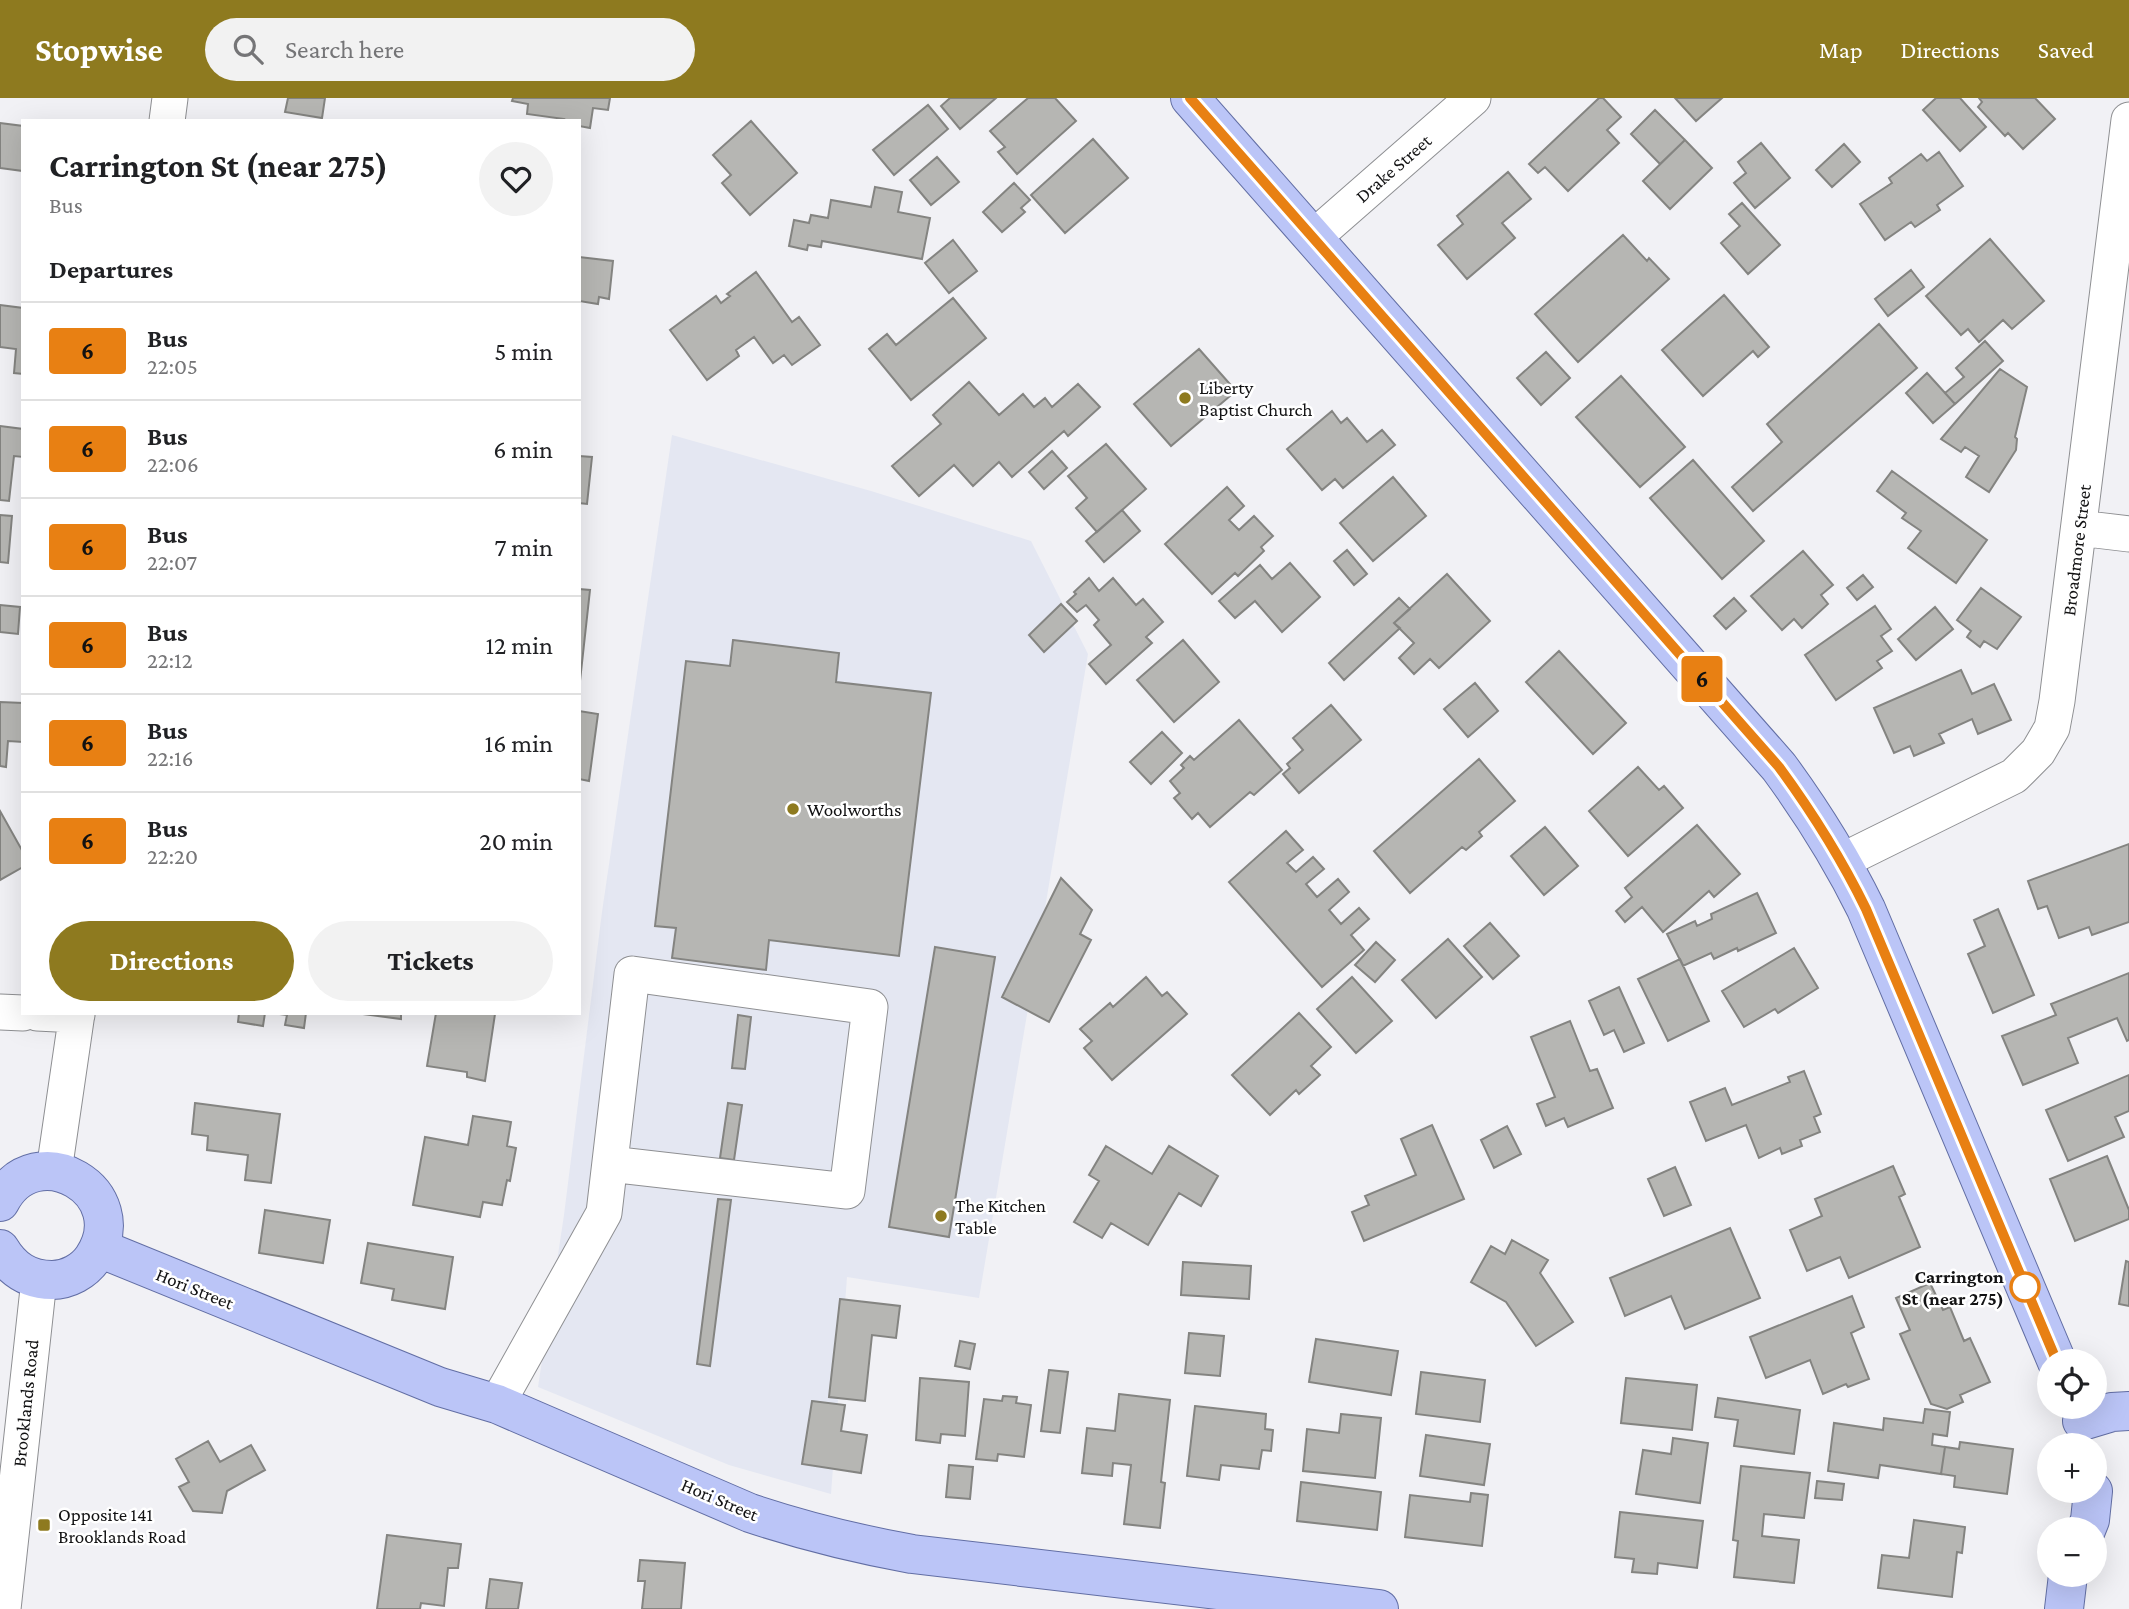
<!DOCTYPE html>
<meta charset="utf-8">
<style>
:root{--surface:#fff;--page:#f2f2f2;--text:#202124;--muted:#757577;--line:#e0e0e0;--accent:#8e7a1f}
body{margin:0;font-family:"Crimson Pro",serif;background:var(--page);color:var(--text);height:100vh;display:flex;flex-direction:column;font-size:26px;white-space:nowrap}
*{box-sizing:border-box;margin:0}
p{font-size:23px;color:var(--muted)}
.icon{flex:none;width:38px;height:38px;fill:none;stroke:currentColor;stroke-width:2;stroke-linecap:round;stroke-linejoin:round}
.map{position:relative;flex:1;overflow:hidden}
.side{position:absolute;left:21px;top:21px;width:560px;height:896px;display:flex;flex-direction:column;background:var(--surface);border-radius:0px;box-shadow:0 7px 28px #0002}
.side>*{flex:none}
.badge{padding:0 14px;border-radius:5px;font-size:24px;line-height:46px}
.buttons{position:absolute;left:2037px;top:1251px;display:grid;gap:14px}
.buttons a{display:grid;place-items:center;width:70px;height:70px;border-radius:50%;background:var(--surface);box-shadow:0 7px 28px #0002;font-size:35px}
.map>.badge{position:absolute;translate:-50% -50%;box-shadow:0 0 0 4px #fff}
h2{padding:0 28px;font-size:26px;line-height:63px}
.round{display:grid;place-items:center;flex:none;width:74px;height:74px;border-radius:37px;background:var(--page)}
.summary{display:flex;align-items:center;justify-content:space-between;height:119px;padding:0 28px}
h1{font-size:33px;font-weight:700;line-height:52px}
.cta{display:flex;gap:14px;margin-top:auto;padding:14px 28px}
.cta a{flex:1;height:80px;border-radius:42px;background:var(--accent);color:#fff;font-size:28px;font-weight:700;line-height:80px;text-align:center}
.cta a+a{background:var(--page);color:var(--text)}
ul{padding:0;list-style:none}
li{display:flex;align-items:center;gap:21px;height:98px;padding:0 28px;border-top:2px solid var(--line)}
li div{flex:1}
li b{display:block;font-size:26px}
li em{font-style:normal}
li .badge{min-width:77px;font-weight:700;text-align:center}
header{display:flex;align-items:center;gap:42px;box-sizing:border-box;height:98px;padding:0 35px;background:var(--accent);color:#fff}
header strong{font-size:33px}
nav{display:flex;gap:38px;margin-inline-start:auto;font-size:24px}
.search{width:490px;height:63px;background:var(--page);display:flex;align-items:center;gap:18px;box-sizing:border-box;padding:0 24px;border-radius:38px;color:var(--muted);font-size:26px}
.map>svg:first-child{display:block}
.built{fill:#e4e7f2}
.building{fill:#b6b6b3;stroke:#848481;stroke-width:2}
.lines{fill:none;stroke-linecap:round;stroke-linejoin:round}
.minor-casing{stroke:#8e8f92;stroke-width:37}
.major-casing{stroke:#626ea4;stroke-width:40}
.minor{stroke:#fff;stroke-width:35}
.major{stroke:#bbc5f7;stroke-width:38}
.line-casing{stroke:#fff;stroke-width:16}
.line{stroke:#e88013;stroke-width:10}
.poi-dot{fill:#8e7a1f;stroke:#fff;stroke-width:2.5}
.stop-dot{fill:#fff;stroke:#e88013;stroke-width:3.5}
.labels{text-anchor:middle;stroke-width:5;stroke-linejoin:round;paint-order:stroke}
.street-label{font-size:19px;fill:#121213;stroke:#fff}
.poi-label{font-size:19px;fill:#121213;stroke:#fff;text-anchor:start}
.stop-label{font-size:19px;font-weight:bold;fill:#121213;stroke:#fff;text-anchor:end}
</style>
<header>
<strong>Stopwise</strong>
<div class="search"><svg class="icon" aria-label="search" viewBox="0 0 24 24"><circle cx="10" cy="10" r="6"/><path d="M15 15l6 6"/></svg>Search here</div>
<nav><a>Map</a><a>Directions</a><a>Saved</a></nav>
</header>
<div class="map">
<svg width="2129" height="1511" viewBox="0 0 2129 1511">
<rect width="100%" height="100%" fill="#f1f1f5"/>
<path class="built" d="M672,337L871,393L1031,443L1088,556L979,1200L847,1179L831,1396L729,1367L538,1289L564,1117L602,814Z"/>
<path class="building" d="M288,0H325L322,20L285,14Z
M513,0H610L608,12L593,10L590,30L579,28V23H563L564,21L527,16L528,6L512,3Z
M950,0H996L960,31L941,8Z
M1028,0H1055L1076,23L1017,76L998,54L1005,49L990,33Z
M1599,0H1603L1621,19L1607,32L1619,45L1568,93L1545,69L1538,75L1529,66Z
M1675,0H1722L1696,23Z
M1936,0H1960L1986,29L1960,53L1923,12Z
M1979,0H2035L2055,21L2023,51L2008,35L2005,38L1978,9L1982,4Z
M928,7L948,31L894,77L873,52Z
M1655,12L1685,42L1660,66L1631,36Z
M751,23L797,75L750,117L722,85L731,77L713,57Z
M0,25L23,28V73L0,70Z
M1093,41L1128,80L1065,135L1031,97Z
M1685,42L1712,70L1670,111L1643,83Z
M1761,45L1790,80L1755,110L1734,85L1746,75L1738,64Z
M1844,46L1860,64L1832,89L1816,72Z
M1939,54L1963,88L1937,107L1940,112L1915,129L1911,124L1885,142L1860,106L1892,85L1889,80L1921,56L1927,63Z
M937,59L959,84L931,107L910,82Z
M1508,74L1531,101L1502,125L1515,140L1467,181L1438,147L1463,126L1457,118Z
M1014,85L1030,102L1021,110L1025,114L1002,134L983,114Z
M875,89L902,94L898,114L930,120L922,161L822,143L821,149L808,147L807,152L789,148L794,122L809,125L811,117L828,120L831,102L871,109Z
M1742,105L1780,147L1748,176L1721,145L1740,128L1729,116Z
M1623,137L1647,163L1649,160L1669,181L1578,264L1535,216Z
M1990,141L2044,203L2012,231L2003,222L1979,244L1968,231L1961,237L1926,198Z
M953,142L977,173L949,195L925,165Z
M579,159L613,163L609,201L599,199L598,206L579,203Z
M1911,172L1924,189L1888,218L1875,201Z
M756,174L792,224L799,219L820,247L792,267L784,257L773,265L754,239L736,252L739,258L707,282L670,232L716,198L721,205L730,198L727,196Z
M1724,197L1769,249L1758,259L1753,253L1703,298L1662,252Z
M953,200L986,240L911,302L869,251L887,236L896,247Z
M0,207L23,210V276L14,275L16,251L0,249Z
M1879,226L1917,270L1753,413L1732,389L1782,344L1767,326Z
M1985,243L2003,263L1955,306L1945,295L1964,279L1956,270Z
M1199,251L1236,293L1171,348L1134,306Z
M1546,254L1570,280L1541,307L1517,280Z
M2000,271L2027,289L2015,339L2017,341L2016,352L1989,394L1966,379L1979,358L1965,349L1961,354L1941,341Z
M1927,275L1955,306L1933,325L1906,295Z
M1621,278L1685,349L1640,389L1576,319Z
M969,284L999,317L1023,296L1034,309L1045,300L1052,309L1078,286L1100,309L1068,338L1064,333L1012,379L999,364L973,388L954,367L919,398L892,368L941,326L933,317Z
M1332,313L1341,325L1347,320L1367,344L1382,332L1395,347L1343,390L1335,381L1322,392L1287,351Z
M0,328L23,331V359L14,358L9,403L0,402Z
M1106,346L1146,391L1097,434L1076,410L1087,400L1068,378Z
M1052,353L1067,370L1044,391L1029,374Z
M579,358L592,359L587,406L579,405Z
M1693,362L1764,443L1722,481L1650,400Z
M1892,373L1987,442L1956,485L1908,450L1921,433L1902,420L1906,415L1877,393Z
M1393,379L1426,418L1373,463L1340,425Z
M1227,389L1244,408L1229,422L1239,432L1254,418L1273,438L1261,449L1264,453L1238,478L1235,475L1212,496L1165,446Z
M1122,412L1140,433L1104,464L1086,443Z
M0,417L12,418L8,465L0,464Z
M1347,452L1367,476L1354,487L1334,463Z
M1803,453L1833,487L1821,497L1828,506L1802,530L1794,521L1782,532L1751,498Z
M1290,465L1320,499L1282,534L1255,503L1235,520L1219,503L1260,467L1272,481Z
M1447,476L1490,523L1439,570L1430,561L1414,576L1399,560L1414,545L1394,525Z
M1863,477L1873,489L1857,502L1847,490Z
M1089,480L1099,493L1113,480L1136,507L1143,501L1163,524L1146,539L1152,545L1106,586L1089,566L1111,547L1094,527L1099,522L1086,507L1077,514L1067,504L1076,496L1074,494Z
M1981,490L2021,519L1997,551L1984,543L1980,549L1967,539L1971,533L1957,522Z
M579,491L590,492L580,583H579Z
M1399,500L1410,511L1394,525L1400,530L1344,582L1329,565Z
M1734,500L1746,513L1726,531L1714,518Z
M1061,506L1077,523L1044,554L1029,537Z
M0,507L20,509L18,536L0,534Z
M1875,508L1891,531L1881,538L1892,553L1877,563L1882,570L1836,602L1805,557Z
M1935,509L1953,531L1916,562L1898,541Z
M733,542L839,555L836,584L931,595L899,858L769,842L766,872L672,860L676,830L655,828L686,563L730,568Z
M1183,542L1219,584L1174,624L1137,582Z
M1559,553L1626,625L1593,656L1526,584Z
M1961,572L1972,596L1994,586L2011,622L1978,636L1972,621L1939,636L1944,645L1914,658L1910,648L1894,655L1874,610Z
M1475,585L1498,613L1468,639L1444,611Z
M0,604L23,605V644L8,643L6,669L0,668Z
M1331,607L1361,642L1299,695L1283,676L1290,670L1287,666L1303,652L1293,640Z
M579,613L598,616L589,683L579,681Z
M1239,622L1282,672L1254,697L1250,694L1210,729L1198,715L1192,721L1174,700L1180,695L1170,683L1184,670L1181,667L1190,658L1194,662Z
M1162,634L1182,655L1151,686L1130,664Z
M1479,661L1515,703L1479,734L1482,738L1466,752L1462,749L1410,795L1374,753Z
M1638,669L1659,692L1664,688L1683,710L1628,758L1589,713Z
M0,713L23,754V769L0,782Z
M1697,727L1740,776L1714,799L1709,793L1663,834L1642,809L1625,824L1616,813L1632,799L1625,790Z
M1545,729L1578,768L1544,797L1511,758Z
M1286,733L1303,752L1287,765L1296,774L1313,759L1324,771L1306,786L1317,799L1338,781L1349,794L1329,812L1341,826L1359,810L1369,821L1351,837L1364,852L1322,889L1229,784Z
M2129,746V824L2092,837L2089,829L2059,840L2047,808L2038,811L2028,783Z
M1061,780L1092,812L1080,836L1091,842L1049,924L1002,899Z
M1757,795L1776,835L1738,853L1737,850L1714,861L1711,855L1683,868L1667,836L1695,823L1697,828L1712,821L1711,816Z
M1998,811L2034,897L1993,915L1968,856L1985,848L1974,822Z
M1490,825L1519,858L1493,881L1464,848Z
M1448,841L1482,879L1436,920L1402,882Z
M1376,844L1395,862L1375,884L1355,867Z
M935,849L995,859L949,1139L889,1129Z
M1794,850L1818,890L1778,915L1775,911L1744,929L1722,893Z
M1680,861L1709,923L1668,943L1638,881Z
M2129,875V942L2127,943L2117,920L2068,940L2078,965L2023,987L2002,938L2056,917L2051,906Z
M1146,879L1162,898L1167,894L1187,916L1112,982L1084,950L1092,943L1080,931L1110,905L1113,909Z
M1352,879L1392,923L1356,955L1317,911Z
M1619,889L1644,945L1624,954L1614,932L1604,937L1589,903Z
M239,915H265L263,928L238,924Z
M272,915H306L304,930L285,927L287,917Z
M355,915H401V921Z
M436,915L495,916L485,983L467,979V974L427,968Z
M1299,915L1331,949L1311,968L1320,977L1299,996L1296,992L1270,1017L1232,977Z
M738,917L751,919L745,971L732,970Z
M1570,923L1590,973L1597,971L1613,1010L1568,1029L1564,1020L1546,1028L1537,1006L1555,999L1531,939Z
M1804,973L1821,1016L1814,1019L1820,1034L1800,1042L1802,1048L1782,1056L1780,1050L1759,1060L1746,1027L1706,1043L1690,1004L1725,990L1732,1007L1790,984L1788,979Z
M2129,977V1013L2115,1019L2124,1039L2068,1063L2046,1012Z
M195,1005L280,1016L271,1085L245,1082L248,1057L207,1052L208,1038L192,1036Z
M728,1005L742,1007L734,1062L720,1060Z
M473,1018L511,1024L507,1048L516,1050L510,1083L507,1082L502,1107L483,1104L480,1119L413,1107L425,1039L468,1047Z
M1432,1027L1464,1101L1364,1143L1352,1114L1369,1107L1365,1098L1416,1077L1401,1041Z
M1507,1028L1521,1056L1494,1070L1481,1042Z
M1106,1048L1152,1076L1169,1048L1218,1078L1201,1108L1179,1095L1148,1147L1111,1125L1102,1140L1074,1124L1099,1083L1089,1077Z
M2107,1058L2129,1112V1121L2075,1143L2050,1081Z
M1893,1068L1905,1096L1899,1099L1920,1149L1849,1180L1840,1159L1807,1173L1790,1132L1822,1118L1815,1101Z
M1675,1069L1691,1107L1664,1118L1648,1081Z
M718,1101L731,1102L710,1268L697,1266Z
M265,1112L330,1122L323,1165L259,1155Z
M1730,1130L1760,1200L1685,1231L1671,1198L1625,1218L1610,1180Z
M1512,1142L1548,1162L1540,1175L1573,1224L1536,1248L1506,1204L1471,1184L1491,1148L1505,1156Z
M368,1145L453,1159L445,1211L392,1202L394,1191L361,1185Z
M2126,1163L2129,1164V1208L2119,1206Z
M1183,1164L1251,1168L1249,1201L1181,1197Z
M1930,1185L1943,1212L1950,1209L1964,1243L1970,1240L1990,1284L1960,1297L1963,1304L1947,1311L1931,1306L1900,1236L1910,1232L1896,1200Z
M1852,1198L1864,1229L1851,1235L1869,1281L1848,1289L1846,1286L1823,1296L1810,1262L1766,1280L1750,1239Z
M840,1201L900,1208L896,1240L872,1237L865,1303L829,1299Z
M1189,1235L1224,1238L1220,1278L1185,1275Z
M1316,1241L1398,1253L1391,1297L1309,1284Z
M960,1243L975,1246L970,1271L955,1268Z
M1049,1272L1068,1274L1060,1335L1041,1333Z
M1421,1274L1485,1282L1480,1324L1416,1316Z
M920,1280L969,1284L965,1338L941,1336L940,1345L916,1342Z
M1626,1280L1697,1287L1692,1332L1621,1325Z
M1119,1296L1170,1302L1161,1384L1165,1385L1160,1430L1124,1426L1131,1367L1113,1365L1112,1378L1082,1375L1087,1330L1115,1333Z
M1003,1298L1017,1299L1016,1305L1031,1307L1024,1359L998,1356L997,1363L976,1361L984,1301L1002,1303Z
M1718,1300L1800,1312L1794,1356L1734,1348L1738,1322L1715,1319Z
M812,1303L845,1307L841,1333L867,1337L861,1375L802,1366Z
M1195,1308L1266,1316L1265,1331L1273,1332L1271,1353L1262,1352L1259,1371L1221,1367L1219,1382L1187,1378Z
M1925,1311L1950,1314L1947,1338L1933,1336L1932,1347L1945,1349L1941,1376L1880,1367L1878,1380L1828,1373L1834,1325L1883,1332L1884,1320L1923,1325Z
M1341,1316L1381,1320L1375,1380L1303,1373L1307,1331L1339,1335Z
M1426,1337L1490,1346L1484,1387L1420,1378Z
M1673,1340L1708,1345L1700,1405L1636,1396L1643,1352L1671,1356Z
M208,1343L220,1364L251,1347L265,1372L227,1393L222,1415L193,1413L179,1389L189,1384L176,1361Z
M1960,1344L2013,1351L2007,1396L1954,1389L1955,1378L1941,1376L1945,1349L1959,1351Z
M949,1367L973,1369L970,1401L946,1399Z
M1741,1368L1810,1375L1804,1420L1764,1416L1762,1438L1799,1442L1794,1485L1734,1479L1738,1443L1733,1442Z
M1817,1383L1844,1386L1842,1402L1815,1400Z
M1301,1384L1381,1394L1377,1432L1297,1423Z
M1471,1395L1488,1397L1482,1448L1405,1439L1410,1397L1470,1404Z
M1620,1414L1703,1423L1697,1470L1658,1465L1657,1476L1632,1474L1634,1461L1615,1459Z
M1914,1422L1965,1429L1962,1455L1957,1454L1952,1499L1878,1490L1882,1457L1909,1460Z
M387,1437L461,1446L458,1470H448L444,1508L421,1505L420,1511H377Z
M640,1462L685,1465L681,1511H642L645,1483H638Z
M490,1481L522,1485L518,1511H486Z"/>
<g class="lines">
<defs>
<path id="minor" d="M167,23L170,0
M1313,140L1473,0
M2079,430L2129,436
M1842,763L2014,678L2038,654L2052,630L2057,603L2129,22
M0,914L23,915
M37,915L77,917
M54,1073L77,915
M497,1306L604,1115L632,876L870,909L847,1093L610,1066
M3,1511L39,1182"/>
<path id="major" d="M1190,0L1779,669C1812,714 1841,760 1866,811L2057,1264
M0,1104C35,1035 137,1094 93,1160C84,1173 68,1182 52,1182C28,1182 12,1171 0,1151
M99,1150L440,1289L497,1306L750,1415C804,1433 857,1446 912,1456L1379,1511
M2082,1323L2112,1314L2129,1313
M2086,1432L2090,1422L2093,1393
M2064,1511L2068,1477"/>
</defs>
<use href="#minor" class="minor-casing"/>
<use href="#major" class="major-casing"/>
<use href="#minor" class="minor"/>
<use href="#major" class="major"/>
</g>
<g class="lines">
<defs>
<path id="line" d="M1190,0L1779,669C1812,714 1841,760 1866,811L2057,1264"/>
</defs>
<use href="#line" class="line-casing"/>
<use href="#line" class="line"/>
</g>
<g class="poi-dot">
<circle cx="1185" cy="300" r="7"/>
<circle cx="793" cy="711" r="7"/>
<circle cx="941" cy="1118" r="7"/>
<rect x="37" y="1420" width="14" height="14" rx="3.5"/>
</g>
<circle class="stop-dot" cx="2025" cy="1189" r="14"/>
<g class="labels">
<g class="street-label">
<text transform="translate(1393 70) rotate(-41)" y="7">Drake Street</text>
<text transform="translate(2076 452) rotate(-83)" y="7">Broadmore Street</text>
<text transform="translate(195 1190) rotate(22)" y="7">Hori Street</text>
<text transform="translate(25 1305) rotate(-84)" y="7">Brooklands Road</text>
<text transform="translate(720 1401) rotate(23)" y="7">Hori Street</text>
</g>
<g class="poi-label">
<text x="1199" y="296">Liberty<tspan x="1199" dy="22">Baptist Church</tspan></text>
<text x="807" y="718">Woolworths</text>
<text x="955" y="1114">The Kitchen<tspan x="955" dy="22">Table</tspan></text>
<text x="58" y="1423">Opposite 141<tspan x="58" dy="22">Brooklands Road</tspan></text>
</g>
<g class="stop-label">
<text x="2004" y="1185">Carrington<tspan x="2004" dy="22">St (near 275)</tspan></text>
</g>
</g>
</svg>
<div class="buttons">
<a><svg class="icon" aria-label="locate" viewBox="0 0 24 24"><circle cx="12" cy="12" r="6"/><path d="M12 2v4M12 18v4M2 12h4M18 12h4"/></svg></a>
<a>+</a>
<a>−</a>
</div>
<b class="badge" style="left:1702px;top:581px;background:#e88013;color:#111">6</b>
<section class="side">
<div class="summary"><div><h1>Carrington St (near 275)</h1><p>Bus</p></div><a class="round"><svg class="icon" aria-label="heart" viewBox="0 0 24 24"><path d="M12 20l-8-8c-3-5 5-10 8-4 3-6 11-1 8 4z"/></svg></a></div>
<h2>Departures</h2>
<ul>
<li><span class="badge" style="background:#e88013;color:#111">6</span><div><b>Bus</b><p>22:05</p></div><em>5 min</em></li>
<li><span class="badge" style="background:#e88013;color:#111">6</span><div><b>Bus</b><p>22:06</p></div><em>6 min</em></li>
<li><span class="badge" style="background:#e88013;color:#111">6</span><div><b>Bus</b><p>22:07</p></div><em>7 min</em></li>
<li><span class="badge" style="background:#e88013;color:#111">6</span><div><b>Bus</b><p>22:12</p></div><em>12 min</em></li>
<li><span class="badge" style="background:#e88013;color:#111">6</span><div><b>Bus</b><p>22:16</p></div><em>16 min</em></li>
<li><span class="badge" style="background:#e88013;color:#111">6</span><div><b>Bus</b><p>22:20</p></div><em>20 min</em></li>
</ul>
<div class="cta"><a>Directions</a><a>Tickets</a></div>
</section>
</div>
